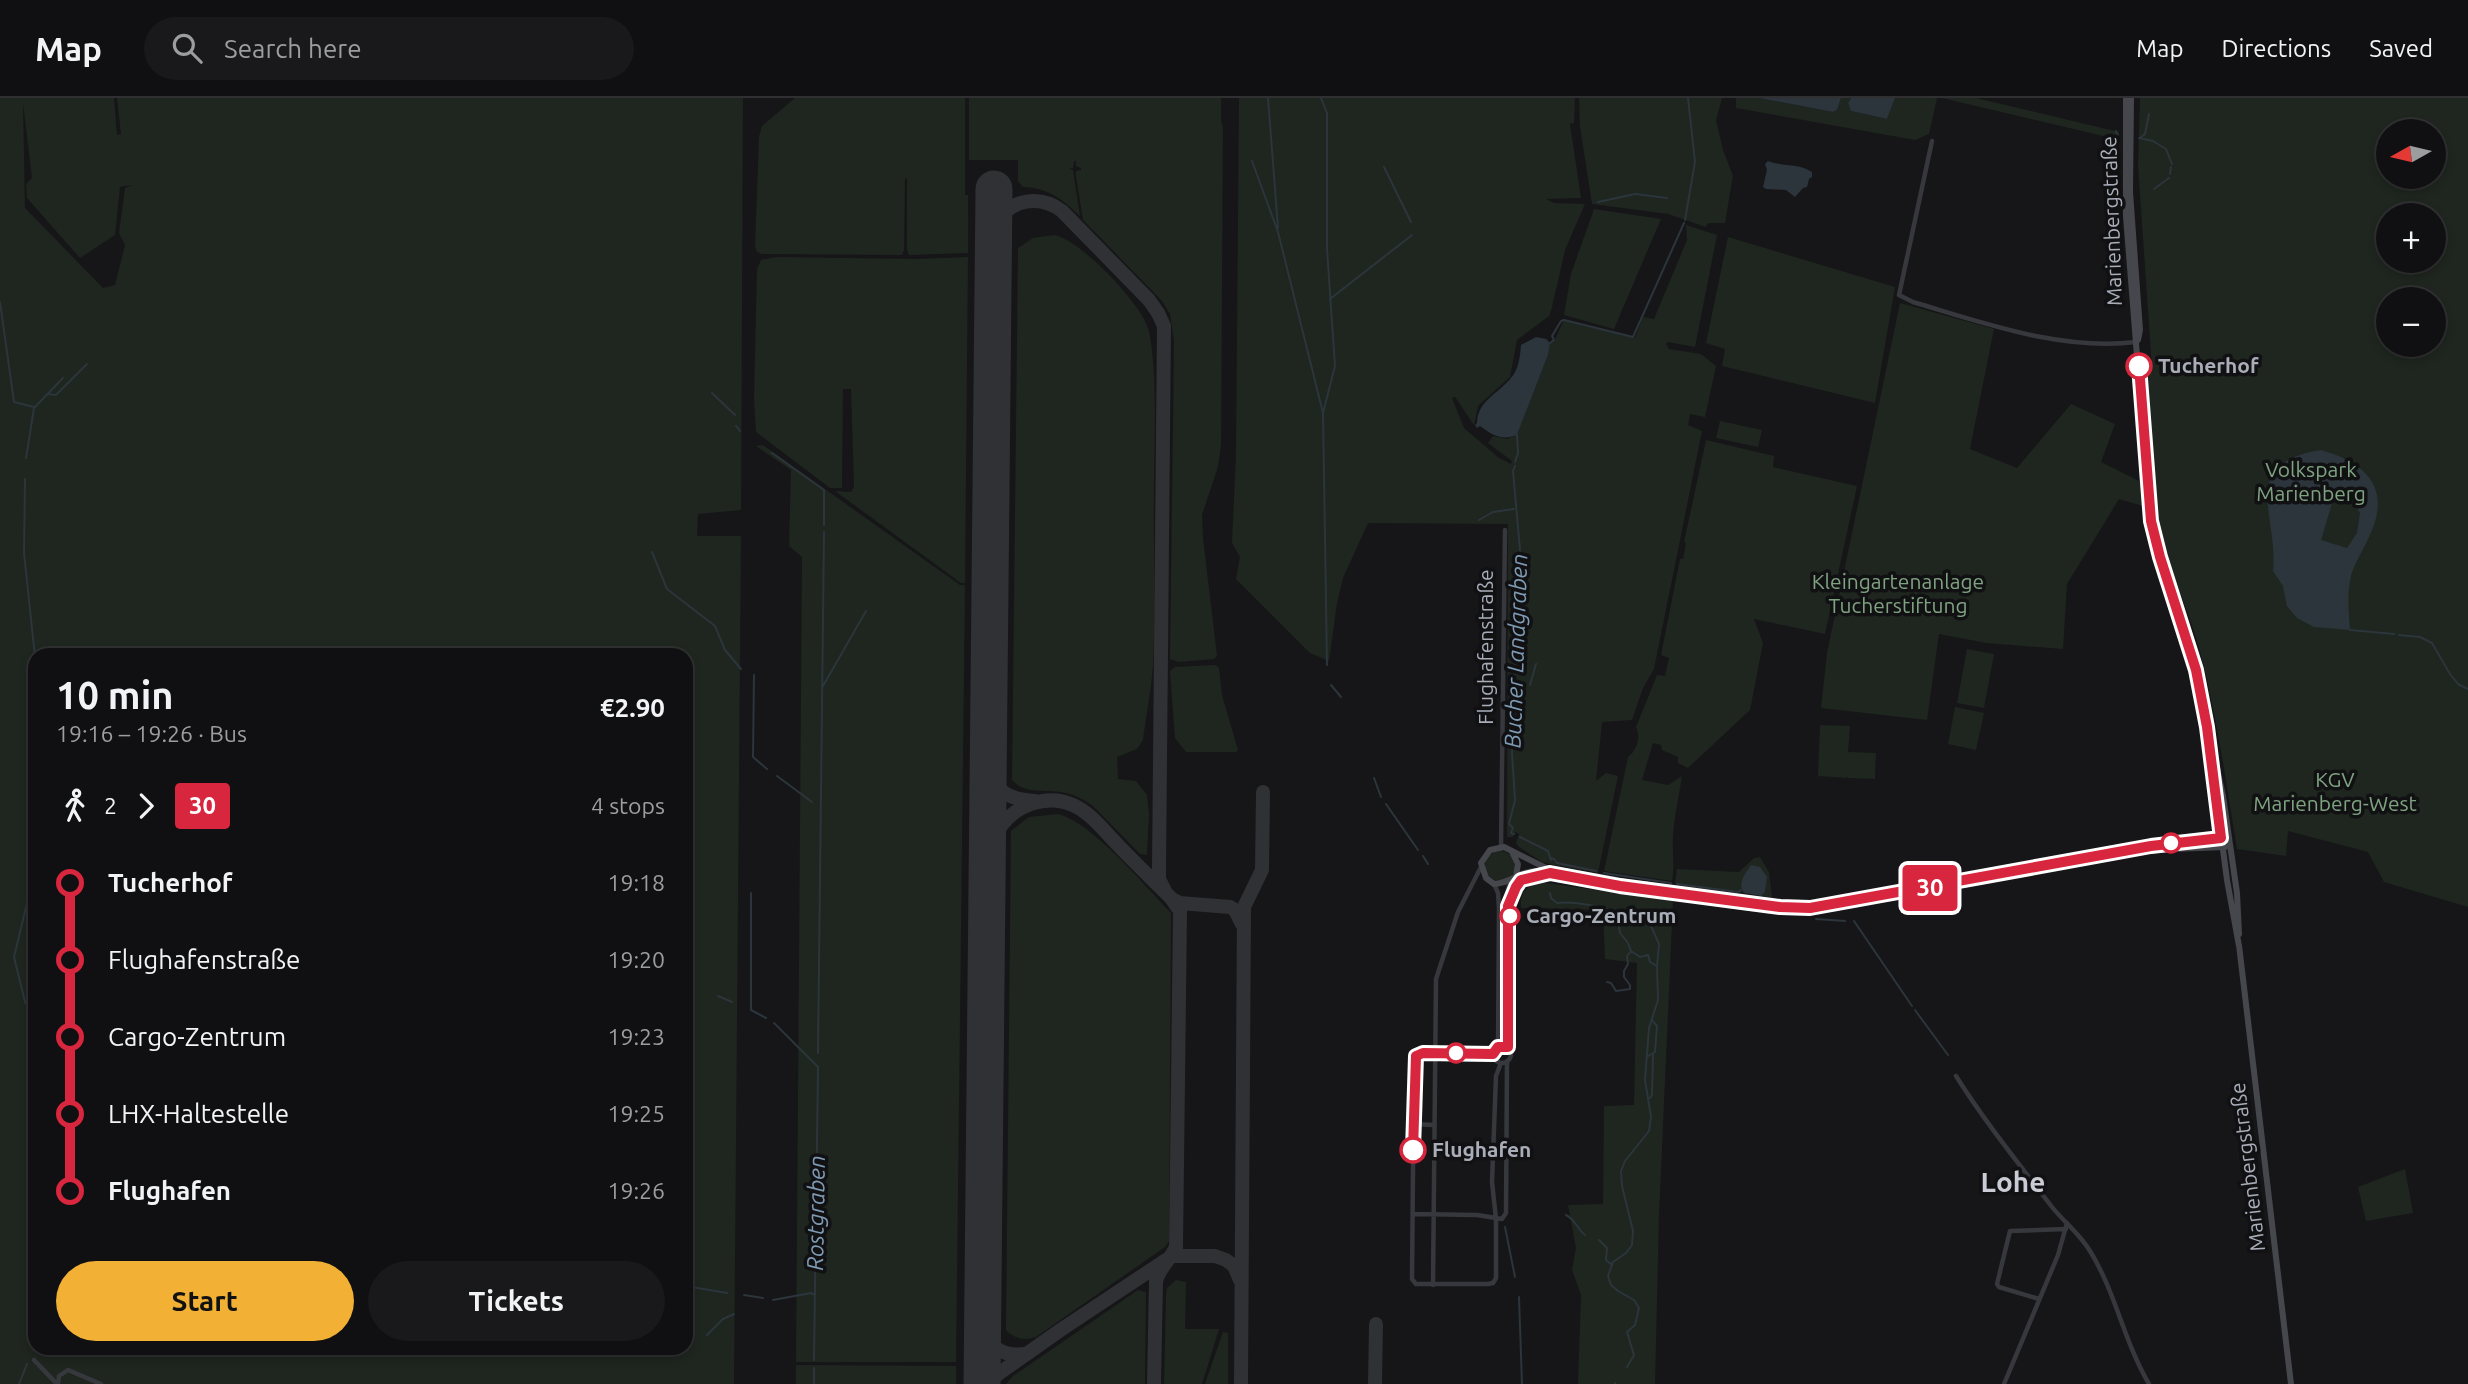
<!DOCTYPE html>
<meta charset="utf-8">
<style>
:root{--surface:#101012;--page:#19191b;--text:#f1f3f6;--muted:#9c9d9f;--line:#303032;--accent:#f2b134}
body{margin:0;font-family:Ubuntu,sans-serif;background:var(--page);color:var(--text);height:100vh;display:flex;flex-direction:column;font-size:26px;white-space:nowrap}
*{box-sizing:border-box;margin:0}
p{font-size:23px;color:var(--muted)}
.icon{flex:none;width:38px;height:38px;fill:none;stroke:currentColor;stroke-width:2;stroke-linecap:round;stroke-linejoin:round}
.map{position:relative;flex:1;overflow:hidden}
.side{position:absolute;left:28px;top:550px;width:665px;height:707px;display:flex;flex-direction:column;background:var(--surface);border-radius:21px;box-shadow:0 4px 10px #0003,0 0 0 2px var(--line)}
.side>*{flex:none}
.badge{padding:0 14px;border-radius:5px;font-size:24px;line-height:46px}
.needle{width:46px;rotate:262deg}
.tools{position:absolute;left:2376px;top:21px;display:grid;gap:14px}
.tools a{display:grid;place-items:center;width:70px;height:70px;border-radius:50%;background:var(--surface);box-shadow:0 4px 10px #0003,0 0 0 2px var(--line);font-size:35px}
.map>.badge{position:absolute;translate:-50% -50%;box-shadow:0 0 0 4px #fff}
.legs{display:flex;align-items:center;gap:10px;height:77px;padding:0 28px;font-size:23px}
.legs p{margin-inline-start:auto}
.overview{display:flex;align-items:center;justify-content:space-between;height:119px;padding:0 28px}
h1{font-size:38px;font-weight:600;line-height:52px}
.primary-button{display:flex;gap:14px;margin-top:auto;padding:14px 28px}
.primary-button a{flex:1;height:80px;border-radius:42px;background:var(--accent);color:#111;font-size:28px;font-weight:600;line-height:80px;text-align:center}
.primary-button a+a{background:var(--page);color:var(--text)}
ul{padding:0 28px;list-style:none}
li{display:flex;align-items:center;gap:24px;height:77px;font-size:26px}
li i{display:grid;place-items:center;width:10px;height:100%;margin:0 9px;background:currentColor}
li i::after{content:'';width:18px;height:18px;margin:-9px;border:5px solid;border-radius:50%;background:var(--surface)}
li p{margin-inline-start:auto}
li:first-child i{background:linear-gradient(#0000 50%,currentColor 0)}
li:last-child i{background:linear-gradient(currentColor 50%,#0000 0)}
header{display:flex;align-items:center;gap:42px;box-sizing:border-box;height:98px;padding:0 35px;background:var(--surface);border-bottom:2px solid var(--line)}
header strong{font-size:33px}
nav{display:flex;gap:38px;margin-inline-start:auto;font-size:24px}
.search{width:490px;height:63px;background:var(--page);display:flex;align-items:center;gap:18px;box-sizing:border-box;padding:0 24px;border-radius:38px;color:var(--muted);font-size:26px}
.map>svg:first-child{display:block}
.green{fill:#1e261f;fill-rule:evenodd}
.water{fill:#2c353c;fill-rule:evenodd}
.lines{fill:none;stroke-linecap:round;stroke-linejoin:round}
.stream{stroke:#2c353c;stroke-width:2}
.taxiway{stroke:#303135;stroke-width:14}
.runway{stroke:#303135;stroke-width:37}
.street{stroke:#37383d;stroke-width:4.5}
.secondary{stroke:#45474d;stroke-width:6}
.line-1-casing{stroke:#fff;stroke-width:16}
.line-1{stroke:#d7263d;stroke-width:10}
.stop-1-dot{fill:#fff;stroke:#d7263d;stroke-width:3.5}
.labels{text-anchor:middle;stroke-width:7;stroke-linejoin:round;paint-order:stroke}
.street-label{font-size:21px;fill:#a8adb8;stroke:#111113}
.stop-label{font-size:21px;font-weight:bold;fill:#a8adb8;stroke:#111113;text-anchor:start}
.park-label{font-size:21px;fill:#7fa381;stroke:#111113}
.water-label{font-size:23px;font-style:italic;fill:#7f9bb3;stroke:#111113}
.district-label{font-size:28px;font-weight:bold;fill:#c9ccd4;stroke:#111113}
</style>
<header>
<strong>Map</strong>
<div class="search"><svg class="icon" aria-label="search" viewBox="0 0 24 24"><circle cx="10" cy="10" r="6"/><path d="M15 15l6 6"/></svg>Search here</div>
<nav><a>Map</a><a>Directions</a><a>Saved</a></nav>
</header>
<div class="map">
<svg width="2468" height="1286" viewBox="0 0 2468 1286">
<rect width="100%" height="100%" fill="#161618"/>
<path class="green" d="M0,0H114L117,37L121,36L117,0H743L741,412L698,416L697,438H741L734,1286H0ZM23,5L32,80L26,86L27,100L80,160L115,137L120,89L132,87L125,90L119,135L125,147L115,187L103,190L25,110ZM35,556H686V1250H35Z
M795,0H965V97H968V155L909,157L907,152V80L905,81L904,152L902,157L762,156L757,154L755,148L759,39L762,28Z
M969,0H1221V23L1223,29L1221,347L1218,369L1202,417L1203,440L1217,558L1214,561L1179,564L1170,561L1174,243L1170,216L1162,203L1083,122L1076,78V73L1081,72V70L1076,68V63H1074L1073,70L1069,71L1073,72L1080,118C1062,101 1049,90 1023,89L1018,83V62H969Z
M1239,0H1575L1574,25L1570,26L1581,100L1546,101L1554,105L1585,106L1565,152L1552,209L1549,218L1517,242L1510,279L1478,308L1474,327L1455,299L1452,300L1464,330L1499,360L1511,366L1512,363L1488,345L1493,338L1507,341L1517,337L1548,257L1550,245L1555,242L1564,221L1635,240L1643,219L1654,221L1687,142L1686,127L1717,137L1695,249L1668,244L1666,246L1669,251L1701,256L1716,268L1705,319L1690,316L1688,327L1702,333L1654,571L1643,590L1632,622L1602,624L1596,683L1606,675L1618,678L1598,775L1554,767L1542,764L1519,749L1516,745L1519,736L1515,734L1513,739H1507L1508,426L1368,425L1343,480L1337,505L1329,563L1310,555L1236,481L1240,459L1232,445L1236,355Z
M1579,0H1722L1716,22L1723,52L1733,78L1725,125H1708L1706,129L1668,116L1592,106L1580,29Z
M1736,0H1759L1833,14L1837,12L1841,0H1851L1848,5L1851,13L1887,21L1895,0H1937L1929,36L1915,42L1736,10Z
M1942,0H1976L2119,34V40L2116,41Z
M2140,0H2468V809L2384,784L2368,754L2288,733L2286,758L2237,751C2226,685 2217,618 2200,553C2189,512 2169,473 2160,432C2149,384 2150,332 2146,283L2152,270L2138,67ZM2389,33H2434V79H2389ZM2389,117H2434V163H2389ZM2389,201H2434V247H2389Z
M1594,111L1661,121L1614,231L1564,217L1571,176Z
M1054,137C1080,141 1143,207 1149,233C1158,279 1154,339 1154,387C1153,447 1156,508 1153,568C1151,593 1146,618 1143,642L1137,651L1117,659L1118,681L1136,683L1147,697L1149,716L1147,757L1140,756L1092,707C1084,702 1075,697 1066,695C1046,690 1027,698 1012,682L1018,150L1033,140Z
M1728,139L1895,189L1875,305L1722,268L1725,251L1706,245Z
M776,159L918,161L968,159L965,485H961L835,393L851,394L854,389L851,291H843L842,390H830L756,334L754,300L757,171L761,162Z
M1900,205L1994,231L1970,351L2017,370L2071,306L2115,326L2101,364L2141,384L2143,408L2119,401L2067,486L2063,551L1986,545L1939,536L1927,622L1821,610L1827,555Z
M1720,323L1762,332L1758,349L1716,340Z
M1706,342L1774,358L1773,369L1857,388L1825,536L1754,521L1763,545L1750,612L1688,670L1678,665V659L1662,652L1661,647L1653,645L1642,682L1668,687L1682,678C1679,699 1674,718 1673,739C1672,754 1675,768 1672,783L1604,773L1628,659C1637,652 1641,640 1636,629L1657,577L1665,578L1669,560L1661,557L1680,461H1683L1686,445L1684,444Z
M763,347L960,487H965L956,1264H796L802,459L789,448L791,372L756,348Z
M1967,551L1994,556L1984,610L1957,605Z
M1216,567L1219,570L1222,597L1238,652L1236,654H1186L1175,640L1170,573L1175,569Z
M1955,609L1984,615L1976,652L1948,646Z
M1820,627L1850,628L1848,654L1876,655L1875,681L1848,680L1847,677V680L1818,678Z
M1058,716C1093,725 1145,788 1171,815L1169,1143L1165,1149L1036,1239C1024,1243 1015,1241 1006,1232L1011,733L1029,719Z
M1485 768a15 15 0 1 1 30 0a15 15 0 1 1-30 0Z
M1760,759L1769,774L1772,800L1761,798L1765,794L1766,781L1741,792L1744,795L1675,786L1677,771L1739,774L1754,760Z
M1540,784L1673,803L1659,1117L1655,1286H1578L1581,1197L1572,1172L1576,1150L1568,1107L1603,1106L1604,1008L1634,1007L1637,865L1605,861L1603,812L1521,810C1520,794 1525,789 1540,784Z
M2405,1071L2413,1115L2366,1123L2358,1089Z
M1176,1182L1186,1184L1185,1231H1219L1202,1286H1164L1166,1198L1167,1190Z
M1138,1192L1146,1194L1145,1286H1006L1013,1278Z
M1223,1234L1228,1235V1286H1205Z
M796,1267L956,1268V1286H796Z"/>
<path class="water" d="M1759,0H1841L1837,12L1833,14Z
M1851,0H1895L1887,21L1851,13L1848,5Z
M1768,63C1783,69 1798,65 1812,74V79L1809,81L1807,89L1803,90L1795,99L1786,92L1766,91L1763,89L1767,72L1765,66Z
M1536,239L1546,241L1550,245L1548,257L1517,337C1502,343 1492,337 1480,328L1477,330L1475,327L1477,325C1477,303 1499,295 1511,280C1519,271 1520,258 1521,247Z
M2321,352C2370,366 2393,393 2367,443C2361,456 2352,469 2350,483C2347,499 2349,516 2350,532L2314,529L2297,520L2287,508L2283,488L2273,473C2279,419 2237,365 2321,352ZM2351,401L2360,415L2357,435L2347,450L2321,442L2333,402Z
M1751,767L1760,769L1767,779L1765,794L1761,798L1744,795C1737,785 1745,776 1751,767Z"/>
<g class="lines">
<path class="stream" d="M1268,0L1278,130
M1321,0L1327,15V151L1335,268L1323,315
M2114,40L2118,39L2116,33
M2139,40L2153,43L2166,51L2172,66
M2140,40L2145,36L2149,16
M1252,63L1278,134L1323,315L1327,567
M1384,69L1411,124
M2170,76L2171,69
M2154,91L2169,80
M1598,104L1635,96L1667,100
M1685,122L1695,64L1688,0
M1330,201L1412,137
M0,204L14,304L34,309
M1550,245L1554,242L1552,238L1561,223L1564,222L1633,239L1684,125
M712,295L735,317
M47,296L56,297L87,266
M35,309L63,280
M736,328L740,333
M772,355L824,392V427
M26,360L34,310
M1515,364L1518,355L1517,337
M25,381L24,455L35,559
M1479,422L1493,414L1514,411
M652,454L667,491L715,528L725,552L741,571
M2350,532L2394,536
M2399,537L2420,539L2432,545L2450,576L2458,586L2468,591
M754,577L753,659L767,671
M1331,587L1341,599
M1530,587L1536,566
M823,588L866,513
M777,678L812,704
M1374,680L1381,699
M1386,706L1418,752
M35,713L32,724L35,753
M1514,736L1511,735L1513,730L1509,726L1515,702L1512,655L1517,508L1521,463L1513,373L1515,368
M1520,739L1548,753L1551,762
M1423,758L1428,766
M1550,760L1554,761L1557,765L1596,773
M2095,765L2121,759
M35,772L14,859L25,904L35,920
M1604,775L1671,785
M1541,781L1611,791
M1530,782L1538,781
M1646,784L1659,787
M1988,784L2092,765
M1677,786L1738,794L1741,792
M1663,788L1671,789
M1677,789L1765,802
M1616,792L1625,793
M751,795V912L766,920
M1550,795L1551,800L1557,805C1569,803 1607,808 1617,816L1620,835L1628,845L1631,853L1640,859L1648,857L1650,864L1657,868L1658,902L1649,930L1645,982L1651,1019L1649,1033L1625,1063L1621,1073L1622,1088L1633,1133L1632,1147L1626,1155L1613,1164L1608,1178L1611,1187L1618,1193L1634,1202L1639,1210L1635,1227L1627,1234L1634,1257L1627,1269
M1634,795L1672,800
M1843,800L1867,796
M1679,802L1757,813
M1770,803L1788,805
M1886,803L1984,785
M1790,805H1804
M1807,805L1839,801
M1850,810L1885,803
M1763,814L1801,816L1839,812
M1618,816C1629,819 1637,816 1647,819L1659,846L1657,868
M1816,821L1845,823
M1854,823L1912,908
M1607,884L1611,885L1616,893L1630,891V887L1624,879V873L1628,866L1627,858L1631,853
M718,898L732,904
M1915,912L1948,957
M774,925L818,969L814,1262
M818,955L824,434
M1648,958L1655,954L1657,928L1652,922
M1650,1000L1652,997L1653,957
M1566,1117C1576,1122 1577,1131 1585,1137
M1505,1129L1515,1179
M1599,1142L1607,1150L1606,1162L1611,1166
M686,1188L727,1195
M744,1197L763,1200
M1519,1199L1522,1286
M773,1202L811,1195L815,1197
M707,1237L723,1221L734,1216
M34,1251L35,1248
M19,1286L27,1266
M814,1286V1270
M1615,1286V1285"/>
<path class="taxiway" d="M993,154C994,144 994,134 998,125C1010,100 1041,97 1062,113L1149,202L1158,215L1164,228L1159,771V781L1166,795
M988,660C993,691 1003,701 1035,703
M987,757C995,733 1006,715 1031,706C1045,701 1059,701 1073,707C1091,715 1104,733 1117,746C1135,765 1153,782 1171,800L1180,813L1176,1149C1170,1162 1160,1169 1156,1183L1154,1286
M1172,801L1180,805L1230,809L1235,812L1242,826
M982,1231C991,1250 1003,1259 1025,1256
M989,1286L998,1276L1062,1231L1172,1158H1215L1226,1162L1234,1168L1240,1182
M1241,1286L1244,809L1262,772L1263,694
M1375,1286L1376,1226"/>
<path class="runway" d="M982,1286L994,91"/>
<path class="street" d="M1932,43L1899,197L1913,204C1984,225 2061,253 2136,244
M1501,749L1505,432
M1494,786L1498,795L1499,810L1498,949
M1510,804C1517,780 1524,781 1546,775
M1493 956a9 9 0 1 1 18 0a9 9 0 1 1-18 0Z
M1508,949L1510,821L1507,795L1510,783
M1493,956L1423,955L1416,958L1414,964L1412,1181L1416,1186H1488L1493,1185L1496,1180V1121L1492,1084L1496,978L1501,965
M1956,978C1985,1024 2019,1066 2052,1109C2064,1124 2080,1136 2090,1153C2116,1195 2124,1244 2149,1286
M1414,1026L1434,1027
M1413,1116L1477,1117L1502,1121L1506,1115L1507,963
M1433,1187L1436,881L1458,814L1481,769
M2039,1201L1999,1189L1997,1186L2010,1133L2066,1131
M34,1262L57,1286
M58,1286L59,1278L68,1272L101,1286
M2004,1286L2058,1157L2067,1125"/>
<path class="secondary" d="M2126,0V118L2149,411L2160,459L2196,572L2207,629L2227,782L2239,848
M2131,0L2130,94L2140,232L2138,242
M2211,642L2223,698L2237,795L2239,836
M2145,752L2225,749
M1512,754L1518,766L1516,778
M1650,790L1617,782L1546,770L1504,749L1490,752L1481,765L1486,780L1494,786C1511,786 1520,772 1538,773L1620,788L1780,809L1810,810L1843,806L2151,748L2229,739
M2239,847L2291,1286"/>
</g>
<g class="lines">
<defs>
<path id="line-1" d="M1413,1052L1416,958L1423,955L1493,956L1498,949H1508V808L1516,789L1521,782L1550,775L1620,788L1780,809L1810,810L2151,748L2221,740L2207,629L2196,572L2160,459L2151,423L2139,268"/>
</defs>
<use href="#line-1" class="line-1-casing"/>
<use href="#line-1" class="line-1"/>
</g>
<g class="stop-1-dot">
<circle cx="2139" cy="268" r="12"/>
<circle cx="2171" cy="745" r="9"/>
<circle cx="1510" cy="818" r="9"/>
<circle cx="1456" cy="955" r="9"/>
<circle cx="1413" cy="1052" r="12"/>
</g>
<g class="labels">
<g class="street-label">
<text transform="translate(2112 123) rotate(-92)" y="7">Marienbergstraße</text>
<text transform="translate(1486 549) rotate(-90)" y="7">Flughafenstraße</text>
<text transform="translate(2248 1069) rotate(-97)" y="7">Marienbergstraße</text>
</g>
<g class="stop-label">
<text x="2158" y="275">Tucherhof</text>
<text x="1526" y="825">Cargo-Zentrum</text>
<text x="1432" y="1059">Flughafen</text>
</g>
<g class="park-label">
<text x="2311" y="379">Volkspark<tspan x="2311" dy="24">Marienberg</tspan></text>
<text x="1898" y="491">Kleingartenanlage<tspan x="1898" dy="24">Tucherstiftung</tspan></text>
<text x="2335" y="689">KGV<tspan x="2335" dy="24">Marienberg-West</tspan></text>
</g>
<g class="water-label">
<text transform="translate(1516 553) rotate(-88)" y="8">Bucher Landgraben</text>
<text transform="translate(816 1115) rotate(-89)" y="8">Rostgraben</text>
</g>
<g class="district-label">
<text x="2013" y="1094">Lohe</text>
</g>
</g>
</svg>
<div class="tools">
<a><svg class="needle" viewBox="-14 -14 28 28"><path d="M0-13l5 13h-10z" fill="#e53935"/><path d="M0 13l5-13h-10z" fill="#9c9d9f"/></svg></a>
<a>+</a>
<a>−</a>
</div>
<b class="badge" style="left:1930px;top:790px;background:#d7263d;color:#fff">30</b>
<section class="side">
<div class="overview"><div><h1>10 min</h1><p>19:16 – 19:26 · Bus</p></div><b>€2.90</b></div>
<div class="legs"><svg class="icon" aria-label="walk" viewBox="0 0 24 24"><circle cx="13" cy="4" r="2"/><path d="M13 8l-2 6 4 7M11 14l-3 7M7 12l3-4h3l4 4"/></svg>2<svg class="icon" aria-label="forward" viewBox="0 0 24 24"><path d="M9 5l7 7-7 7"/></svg><b class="badge" style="background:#d7263d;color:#fff">30</b><p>4 stops</p></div>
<ul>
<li><i style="color:#d7263d"></i><b>Tucherhof</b><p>19:18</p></li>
<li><i style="color:#d7263d"></i><span>Flughafenstraße</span><p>19:20</p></li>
<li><i style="color:#d7263d"></i><span>Cargo-Zentrum</span><p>19:23</p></li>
<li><i style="color:#d7263d"></i><span>LHX-Haltestelle</span><p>19:25</p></li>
<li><i style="color:#d7263d"></i><b>Flughafen</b><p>19:26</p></li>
</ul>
<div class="primary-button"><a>Start</a><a>Tickets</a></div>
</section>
</div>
